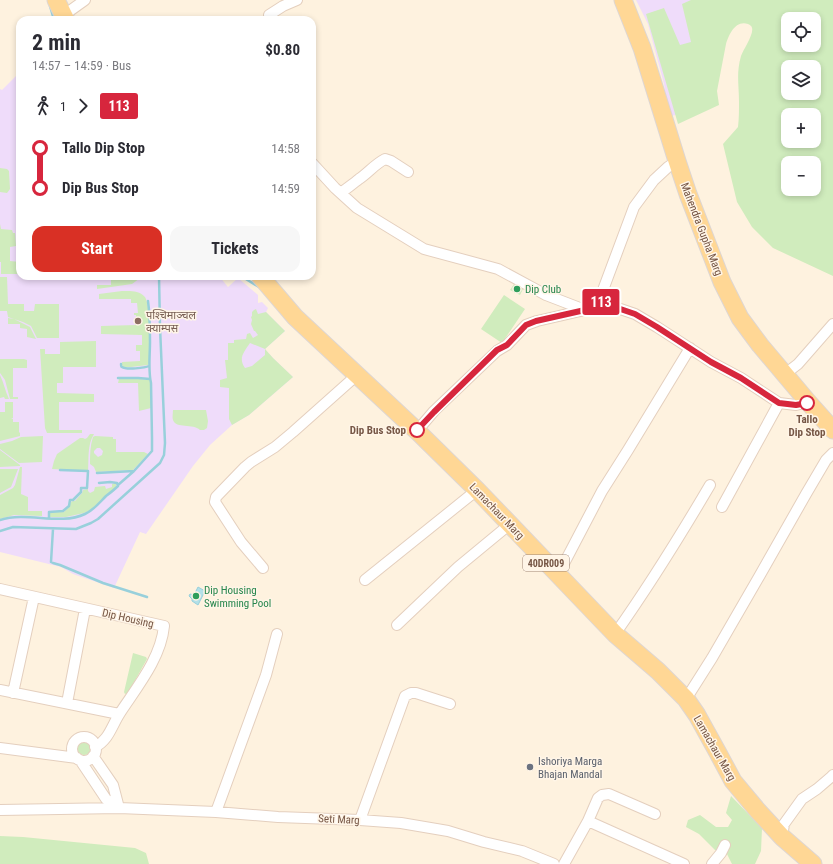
<!DOCTYPE html>
<meta charset="utf-8">
<style>
:root{--surface:#fff;--page:#f7f7f7;--text:#2b2b33;--muted:#7c7c81;--accent:#d93025}
body{margin:0;font-family:"Roboto Condensed","Noto Sans Devanagari",sans-serif;background:var(--page);color:var(--text);height:100vh;display:flex;flex-direction:column;font-size:15px;white-space:nowrap}
*{box-sizing:border-box;margin:0}
p{font-size:13px;color:var(--muted)}
.icon{flex:none;width:22px;height:22px;fill:none;stroke:currentColor;stroke-width:2;stroke-linecap:round;stroke-linejoin:round}
.map{position:relative;flex:1;overflow:hidden}
.drawer{position:absolute;left:16px;top:16px;width:300px;height:264px;display:flex;flex-direction:column;background:var(--surface);border-radius:12px;box-shadow:0 2px 6px #0003}
.drawer>*{flex:none}
.badge{padding:0 8px;border-radius:3px;font-size:14px;line-height:26px}
.fabs{position:absolute;left:781px;top:12px;display:grid;gap:8px}
.fabs a{display:grid;place-items:center;width:40px;height:40px;border-radius:8px;background:var(--surface);box-shadow:0 2px 6px #0003;font-size:20px}
.map>.badge{position:absolute;translate:-50% -50%;box-shadow:0 0 0 2px #fff}
.legs{display:flex;align-items:center;gap:6px;height:44px;padding:0 16px;font-size:13px}
.legs p{margin-inline-start:auto}
.summary{display:flex;align-items:center;justify-content:space-between;height:68px;padding:0 16px}
h1{font-size:22px;font-weight:700;line-height:30px}
.primary-button{display:flex;gap:8px;margin-top:auto;padding:8px 16px}
.primary-button a{flex:1;height:46px;border-radius:12px;background:var(--accent);color:#fff;font-size:16px;font-weight:700;line-height:46px;text-align:center}
.primary-button a+a{background:var(--page);color:var(--text)}
ul{padding:0 16px;list-style:none}
li{display:flex;align-items:center;gap:14px;height:40px;font-size:15px}
li i{display:grid;place-items:center;width:6px;height:100%;margin:0 5px;background:currentColor}
li i::after{content:'';width:10px;height:10px;margin:-5px;border:3px solid;border-radius:50%;background:var(--surface)}
li p{margin-inline-start:auto}
li:first-child i{background:linear-gradient(#0000 50%,currentColor 0)}
li:last-child i{background:linear-gradient(currentColor 50%,#0000 0)}
.map>svg:first-child{display:block}
.education{fill:#efdcfa}
.green{fill:#d0ecbd;fill-rule:evenodd}
.water{fill:#b3e0e8;stroke:#98d0db}
.lines{fill:none;stroke-linecap:round;stroke-linejoin:round}
.stream{stroke:#98d0db;stroke-width:2.5}
.minor-casing{stroke:#e4cfbe;stroke-width:12}
.primary-casing{stroke:#ded6d2;stroke-width:19}
.minor{stroke:#fff;stroke-width:10}
.primary{stroke:#ffd795;stroke-width:17}
.line-1-casing{stroke:#fff;stroke-width:9}
.line-1{stroke:#d7263d;stroke-width:6}
.leisure-dot{fill:#2e9e5b;stroke:#fff5e7;stroke-width:1.5}
.education-dot{fill:#8d6e63;stroke:#fff5e7;stroke-width:1.5}
.stop-1-dot{fill:#fff;stroke:#d7263d;stroke-width:2}
.worship-dot{fill:#6b7280;stroke:#fff5e7;stroke-width:1.5}
.labels{text-anchor:middle;stroke-width:3;stroke-linejoin:round;paint-order:stroke}
.shield{fill:#fff5e7;stroke:#9f8676;stroke-width:1}
.shield-label{font-size:10px;font-weight:bold;fill:#765645}
.street-label{font-size:11px;fill:#765645;stroke:#fff5e7}
.leisure-label{font-size:11px;fill:#27864d;stroke:#fff5e7;text-anchor:start}
.education-label{font-size:11px;fill:#785e54;stroke:#fff5e7;text-anchor:start}
.stop-label{font-size:11px;font-weight:bold;fill:#765645;stroke:#fff5e7}
.worship-label{font-size:11px;fill:#5b616d;stroke:#fff5e7;text-anchor:start}
</style>
<div class="map">
<svg width="833" height="864" viewBox="0 0 833 864">
<rect width="100%" height="100%" fill="#fef2df"/>
<path class="education" d="M636,0H695L705,111L669,116L664,84L648,24Z
M20,72V276H219L228,287L238,278L258,295V303L262,302L268,308L266,312L285,331L265,349L273,358L293,377L249,415L232,425L210,445L193,466L146,534L140,532L114,588L73,574L61,567L0,552V89L2,90Z"/>
<path class="green" d="M691,0H833V276L773,248L752,227L737,202L723,144L738,127C739,118 739,110 739,102C739,84 736,74 741,56C743,50 754,34 752,28C752,26 750,25 748,24C735,20 729,35 726,44L717,91L719,105L678,124L646,14L664,8L680,45L691,42L682,4ZM788,19H814V45H788ZM788,67H814V93H788ZM788,115H814V141H788ZM788,163H814V189H788Z
M0,168L7,169L9,171L10,189L7,193L0,192Z
M0,224L1,229L12,230L13,233H15L16,246L10,247V261L20,262V274H1V262H0Z
M111,276H143L132,284L97,289V285H111Z
M0,277H7L8,304H24V311H34L35,304H59V338H37L31,326L23,322L8,317L7,311H0Z
M514,284L523,289L520,295L510,290Z
M122,291C130,291 139,290 145,297C151,306 149,350 149,363L148,365L131,367H123L122,365V362L140,361V351H136V345H142V335L101,334V326L136,325V315H134V313H138L137,303H131V299H99V294Z
M504,295L525,309L502,343L481,329Z
M256,309L258,314L266,312L285,331L265,349L273,358L293,377L249,415L232,425L229,419V388L220,387V380L227,378L225,360H228V343H234V340L246,339L247,334L250,333L253,338L258,335L255,331H254L251,324L252,320L251,317L252,316V312L254,310ZM250,343L265,349V355L252,366L245,368C238,358 244,352 250,343Z
M8,318L14,319L30,327L36,339L27,337V329L20,328V324H8Z
M96,341V367H63V383H57V393L94,394V402H59V430H82V433H47L45,428L40,349H45V354H60V342Z
M0,359H24L27,360V368H13V397H18V399H10L5,380L0,373Z
M0,375C4,383 5,391 9,399H5L4,397L0,398Z
M120,378L140,379L150,380L151,408L139,411L138,383H118L119,379Z
M5,402H13V418L11,419H13V422H19V432L20,433V436L0,441V412H5Z
M173,410H206L208,421L207,428L204,430H200C193,423 176,429 173,420C172,417 173,413 173,410Z
M90,434H94C87,445 89,459 88,471L52,469L54,461L57,454L80,438H83L85,439L87,438Z
M43,436L42,462L19,463L0,449V444L12,441L21,437Z
M95,436L113,437V439H116V452H144L148,454L133,470L96,472L94,467L90,464C90,455 90,446 93,437ZM97,448H100L103,451L102,455L98,457L94,453V451Z
M0,450L20,465V466L0,467Z
M20,467H22L21,494L28,497V511H42V516L14,515L0,519V495L13,488L15,485Z
M0,469H18L11,487L0,493Z
M112,484H116V487L91,510L84,513L66,517H49L50,512H64C65,510 68,509 69,507C71,503 69,501 75,501L82,493L83,490L88,489V491L90,493L94,491L95,487L105,486L106,489L112,487Z
M133,653L146,657L147,659L128,693L125,694L124,692Z
M77 748a7 7 0 1 1 14 0a7 7 0 1 1-14 0Z
M731,796L762,828L761,851L755,864H732L727,854L715,850L699,834L686,827L688,820L700,815L716,827H728L732,820L726,813Z
M0,836L23,837L135,848L146,853L149,864H0Z"/>
<path class="water" d="M198,587L205,591L198,605L192,601V599L189,596L190,594L194,595Z"/>
<g class="lines">
<path class="stream" d="M50,6L54,20
M241,276L259,287
M121,364C121,365 121,367 122,367C126,370 145,368 149,366
M118,378H138L150,379
M97,473L134,471
M118,485L134,471L152,451V438L151,383C148,370 150,355 150,342C150,328 150,315 148,301
M49,518V512L63,511L69,506L70,500H73L81,492V488H87L88,471L60,470
M0,520C28,511 59,526 85,514C94,510 99,503 106,496C110,493 114,490 118,486L117,483L110,482L99,483
M53,529L51,562L53,563L60,565L103,583L147,597
M0,531L13,527L76,529L91,523L98,519L160,463L164,455L165,443L160,327L159,276"/>
<defs>
<path id="minor" d="M64,15L85,0
M269,15L283,6L297,0
M312,163L335,188L357,208L424,249L498,269L546,295L585,310
M341,193C347,188 353,184 359,179C368,173 375,164 385,159L391,161L408,172
M594,300L635,314L657,327L711,362L741,378L779,403L796,405L808,402
M785,374L798,364L833,324
M417,431L434,411L497,351L507,345L526,325L537,321L585,310L603,290L634,207L654,180L668,167L677,161
M722,507L779,403
M263,568L241,542L215,502L216,497L245,467L251,462L275,447L293,432L357,375
M558,575L602,491L628,450L690,348
M365,580L477,490
M0,589L164,626C161,658 137,687 120,713C112,725 109,740 95,747
M397,625L458,567L510,524
M615,634C649,586 680,536 710,485
M0,690L119,714
M13,693L34,597
M686,699L712,658L760,575L806,494L826,460L833,453
M67,703L85,609
M72 749a12 12 0 1 1 24 0a12 12 0 1 1-24 0Z
M0,748L77,758
M93,756L113,785L119,808
M80,760L106,799L119,808
M0,810L119,808L216,812L278,817L360,820L401,823L448,831L484,842L522,851L554,864
M216,812L266,675L277,634
M360,820L405,696L411,693H416L450,704
M588,821L684,864
M782,837L784,824L802,799L817,789L831,777L833,775
M564,864L588,821L598,798L602,795L609,794L655,814
M712,864L721,853L725,845"/>
<path id="primary" d="M56,0L66,20
M623,0L642,48L677,161L688,194L722,282L740,318L760,345L808,402L833,430
M260,276L295,317L417,431L477,490L615,634L658,671L686,699L697,715L718,753L733,781L758,811L782,837L813,864"/>
</defs>
<use href="#minor" class="minor-casing"/>
<use href="#primary" class="primary-casing"/>
<use href="#minor" class="minor"/>
<use href="#primary" class="primary"/>
</g>
<g class="lines">
<defs>
<path id="line-1" d="M417,430L434,412L497,350L507,345L526,325L536,321L585,310L594,300L635,314L657,327L711,362L741,378L779,403L796,405L807,403"/>
</defs>
<use href="#line-1" class="line-1-casing"/>
<use href="#line-1" class="line-1"/>
</g>
<g class="leisure-dot">
<circle cx="517" cy="289" r="4"/>
<circle cx="196" cy="596" r="4"/>
</g>
<circle class="education-dot" cx="138" cy="321" r="4"/>
<g class="stop-1-dot">
<circle cx="807" cy="403" r="7"/>
<circle cx="417" cy="430" r="7"/>
</g>
<circle class="worship-dot" cx="530" cy="767" r="4"/>
<g class="labels">
<rect class="shield" x="523" y="555" width="46" height="16" rx="3"/>
<g class="shield-label">
<text x="546" y="567">40DR009</text>
</g>
<g class="street-label">
<text transform="translate(702 229) rotate(69)" y="4">Mahendra Gupha Marg</text>
<text transform="translate(497 511) rotate(46)" y="4">Lamachaur Marg</text>
<text transform="translate(128 618) rotate(13)" y="4">Dip Housing</text>
<text transform="translate(715 748) rotate(60)" y="4">Lamachaur Marg</text>
<text transform="translate(339 819) rotate(3)" y="4">Seti Marg</text>
</g>
<g class="leisure-label">
<text x="525" y="293">Dip Club</text>
<text x="204" y="594">Dip Housing<tspan x="204" dy="13">Swimming Pool</tspan></text>
</g>
<g class="education-label">
<text x="146" y="319">पश्‍चिमाञ्‍चल<tspan x="146" dy="13">क्याम्पस</tspan></text>
</g>
<g class="stop-label">
<text x="807" y="423">Tallo<tspan x="807" dy="13">Dip Stop</tspan></text>
<text x="406" y="434" text-anchor="end">Dip Bus Stop</text>
</g>
<g class="worship-label">
<text x="538" y="765">Ishoriya Marga<tspan x="538" dy="13">Bhajan Mandal</tspan></text>
</g>
</g>
</svg>
<div class="fabs">
<a><svg class="icon" aria-label="locate" viewBox="0 0 24 24"><circle cx="12" cy="12" r="6"/><path d="M12 2v4M12 18v4M2 12h4M18 12h4"/></svg></a>
<a><svg class="icon" aria-label="layers" viewBox="0 0 24 24"><path d="M12 4l9 5-9 5-9-5zM3 14l9 5 9-5"/></svg></a>
<a>+</a>
<a>−</a>
</div>
<b class="badge" style="left:601px;top:302px;background:#d7263d;color:#fff">113</b>
<section class="drawer">
<div class="summary"><div><h1>2 min</h1><p>14:57 – 14:59 · Bus</p></div><b>$0.80</b></div>
<div class="legs"><svg class="icon" aria-label="walk" viewBox="0 0 24 24"><circle cx="13" cy="4" r="2"/><path d="M13 8l-2 6 4 7M11 14l-3 7M7 12l3-4h3l4 4"/></svg>1<svg class="icon" aria-label="forward" viewBox="0 0 24 24"><path d="M9 5l7 7-7 7"/></svg><b class="badge" style="background:#d7263d;color:#fff">113</b></div>
<ul>
<li><i style="color:#d7263d"></i><b>Tallo Dip Stop</b><p>14:58</p></li>
<li><i style="color:#d7263d"></i><b>Dip Bus Stop</b><p>14:59</p></li>
</ul>
<div class="primary-button"><a>Start</a><a>Tickets</a></div>
</section>
</div>
